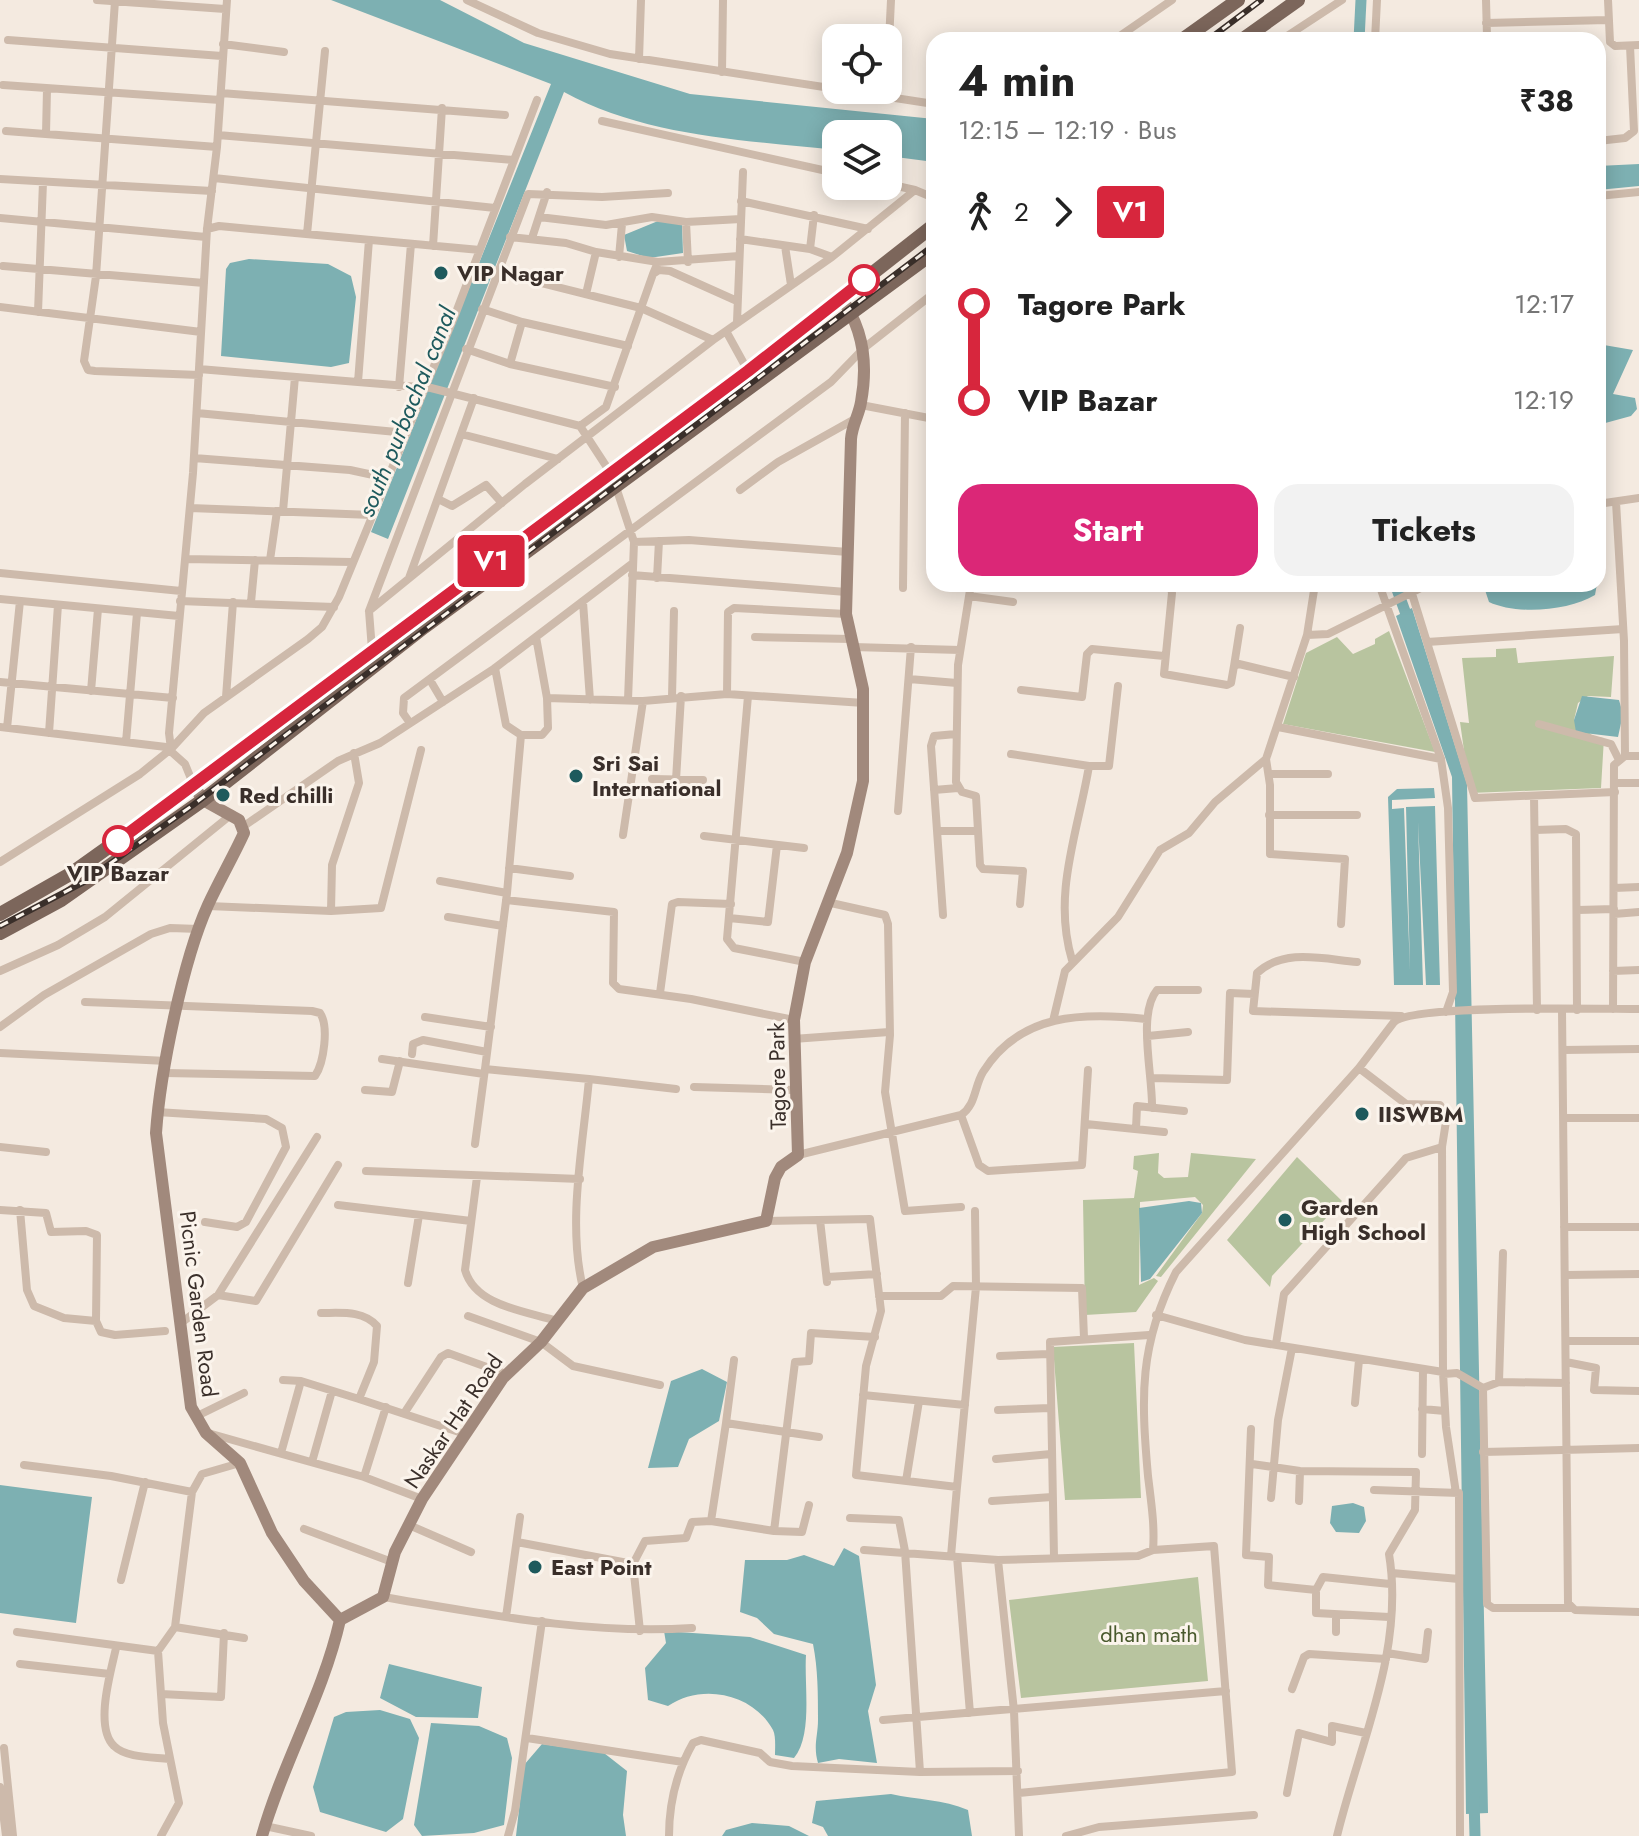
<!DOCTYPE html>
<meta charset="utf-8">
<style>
:root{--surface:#fff;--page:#f2f2f2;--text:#222;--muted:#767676;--accent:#db2777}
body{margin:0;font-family:Jost,sans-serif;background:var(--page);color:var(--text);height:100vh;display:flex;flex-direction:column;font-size:30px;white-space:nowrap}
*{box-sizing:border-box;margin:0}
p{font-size:26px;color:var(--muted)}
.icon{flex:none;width:44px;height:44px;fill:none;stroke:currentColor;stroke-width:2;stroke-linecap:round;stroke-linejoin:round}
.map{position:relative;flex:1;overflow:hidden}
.panel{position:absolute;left:926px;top:32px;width:680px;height:560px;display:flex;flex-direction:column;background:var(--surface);border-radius:24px;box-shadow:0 4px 20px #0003}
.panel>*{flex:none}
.badge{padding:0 16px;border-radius:6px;font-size:28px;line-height:52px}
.controls{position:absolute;left:822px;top:24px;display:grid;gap:16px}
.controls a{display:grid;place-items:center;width:80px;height:80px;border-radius:16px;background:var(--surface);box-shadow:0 4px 20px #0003;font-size:40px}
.map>.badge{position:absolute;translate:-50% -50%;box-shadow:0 0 0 4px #fff}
.legs{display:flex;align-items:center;gap:12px;height:88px;padding:0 32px;font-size:26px}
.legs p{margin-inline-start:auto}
.head{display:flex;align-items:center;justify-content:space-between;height:136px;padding:0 32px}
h1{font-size:44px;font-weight:700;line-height:60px}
.action{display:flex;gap:16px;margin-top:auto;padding:16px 32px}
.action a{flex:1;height:92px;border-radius:24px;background:var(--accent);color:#fff;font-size:32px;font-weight:700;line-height:92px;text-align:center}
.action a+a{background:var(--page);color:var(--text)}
ul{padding:0 32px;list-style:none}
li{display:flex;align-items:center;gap:28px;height:96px;font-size:30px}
li i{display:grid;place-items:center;width:12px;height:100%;margin:0 10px;background:currentColor}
li i::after{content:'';width:20px;height:20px;margin:-10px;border:6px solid;border-radius:50%;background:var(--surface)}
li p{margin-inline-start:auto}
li:first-child i{background:linear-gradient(#0000 50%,currentColor 0)}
li:last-child i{background:linear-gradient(currentColor 50%,#0000 0)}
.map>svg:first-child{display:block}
.green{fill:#b8c49f}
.water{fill:#7db0b2}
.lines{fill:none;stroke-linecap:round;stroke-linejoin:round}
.canal{stroke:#7db0b2;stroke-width:11}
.street{stroke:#cdbaab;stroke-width:8}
.secondary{stroke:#a1897c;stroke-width:12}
.primary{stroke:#7c665b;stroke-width:14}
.rail-casing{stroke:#3a2f2a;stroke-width:6}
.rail{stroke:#fbf4ec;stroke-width:3;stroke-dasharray:9;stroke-linecap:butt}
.line-1-casing{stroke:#fff;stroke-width:18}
.line-1{stroke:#d7263d;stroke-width:12}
.poi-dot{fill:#1e5a5d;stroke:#fbf4ec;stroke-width:3}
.stop-1-dot{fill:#fff;stroke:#d7263d;stroke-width:4}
.labels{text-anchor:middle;stroke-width:6;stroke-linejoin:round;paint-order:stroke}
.poi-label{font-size:22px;font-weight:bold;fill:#3a2f2a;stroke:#fbf4ec;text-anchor:start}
.stop-label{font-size:22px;font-weight:bold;fill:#3a2f2a;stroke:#fbf4ec}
.street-label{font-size:22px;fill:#3a2f2a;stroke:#fbf4ec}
.park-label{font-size:22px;fill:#49592d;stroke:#fbf4ec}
.water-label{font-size:24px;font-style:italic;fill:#1e5a5d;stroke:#fbf4ec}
</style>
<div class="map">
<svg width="1639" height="1836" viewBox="0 0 1639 1836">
<rect width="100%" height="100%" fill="#f4eae0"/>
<path class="green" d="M1389,631L1435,752L1283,724L1306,653L1337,637L1353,654L1375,644V639Z
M1516,648L1518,663L1614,656L1611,697L1588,696L1578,703L1574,720L1594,737L1604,738L1601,788L1470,793L1460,722L1469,723L1462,658L1496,657V649Z
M1159,1153L1158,1173L1164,1178L1188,1177L1191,1153L1256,1159L1161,1277L1156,1276L1202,1213L1203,1205L1195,1197L1140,1202L1139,1285L1154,1278L1158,1281L1136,1312L1085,1315L1083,1200L1134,1198L1138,1171L1133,1169L1134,1156Z
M1297,1157L1342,1201L1272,1276L1270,1287L1227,1240Z
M1134,1343L1141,1498L1065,1500L1053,1347Z
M1198,1577L1208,1681L1021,1698L1009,1600Z"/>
<path class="water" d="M331,0H440L524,43L690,94L934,119V162L888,156V134H836V150C745,140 646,137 564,92L388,539L371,532L551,84Z
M1639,164V186L1598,190V166Z
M658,221L682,223L683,253L649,258L627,251L624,235Z
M249,259L328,264L351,276L356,297L349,363L331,367L221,356L226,269L230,263Z
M1598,344L1633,350L1613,394L1635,398L1637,409L1631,416L1598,425Z
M1483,584H1597L1595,595C1569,611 1516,615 1489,602Z
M1412,608L1467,784L1488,1813L1466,1814L1452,777L1396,616Z
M1582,696L1619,700L1623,714L1618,737L1576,732L1574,720Z
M1434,788L1435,798L1392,800V809L1404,808L1410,971L1406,807L1435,806L1440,985H1426L1418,822L1423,985H1394L1388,797L1397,789Z
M1189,1201L1201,1203L1202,1213L1150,1279L1141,1282L1139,1208Z
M702,1369L727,1382L719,1421L689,1439L678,1467L648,1468L671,1381Z
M0,1485L92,1497L76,1623L0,1613Z
M1353,1503L1364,1507L1366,1521L1359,1533L1336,1532L1330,1523L1332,1506Z
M844,1548L859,1556L876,1685L868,1711L877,1763L839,1759L818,1763C813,1746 818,1736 818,1720C818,1694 818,1669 813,1644L774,1634L757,1618L740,1612L745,1560H787L804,1555L834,1566Z
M664,1631L750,1637L806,1655C804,1685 813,1735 794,1758L775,1755C775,1748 776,1736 773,1730C753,1693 701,1683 668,1706L648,1700L645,1668L666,1643Z
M389,1664L482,1687L478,1718L416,1717L380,1698Z
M380,1710L410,1719L419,1738L403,1819L386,1832L320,1812L313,1787L334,1717L346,1712Z
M431,1723L479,1726L507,1738L512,1758L504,1825L474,1833L422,1836L414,1825Z
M542,1744L604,1753L627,1771L623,1815L626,1836H516L524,1765Z
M891,1794C917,1800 943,1799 968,1810L972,1836H828L823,1827L812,1823L816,1801Z
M752,1823L789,1826L809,1836H722L726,1830Z"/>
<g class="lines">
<path class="canal" d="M1359,40L1361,0
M1395,584L1410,625
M1474,1798L1475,1836"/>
<path class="street" d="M97,0L225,9
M467,0L538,33L610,54L934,104
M1608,0L1610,42L1615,46L1639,45
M115,1L96,276L84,361L88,370L95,371L199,375
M1486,23L1608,20
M8,40L222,56
M1114,40L1172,0
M1281,40L1342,0
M1375,40L1377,0
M1478,40L1487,36L1486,0
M223,44L284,52
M639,59L641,0
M888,62L891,0
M722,72L723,0
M3,85L220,100
M221,93L505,115
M602,121L836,173
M6,131L217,147
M46,134L47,89
M218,135L513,160
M1598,141L1625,138L1634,131L1630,46
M214,178L495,208
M0,179L212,191
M888,184L915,190
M1598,196L1639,192
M741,201L868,229
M539,217L606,225L652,217L686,222L741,219
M0,218L206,237
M686,222L688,262
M207,229L219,226L480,250
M307,234L325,51
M510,237L566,243L596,252L586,294
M532,238L547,192
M740,239L810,249L832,257
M433,246L442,108
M785,246L791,285
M810,249L814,215
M596,252L658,262
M619,257L622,224
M3,266L204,283
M497,272L641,308L713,340L726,331
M653,274L658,262L739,256
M0,307L201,332
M482,309L522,322
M38,312L43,182
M737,322L743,172
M466,349L510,364
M199,369L431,388L580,426L610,472
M748,371L726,331L832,257L915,190L934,198
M358,382L369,240
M399,387L411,244
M615,387L510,364L522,322L628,346
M861,405L934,419
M197,413L407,433
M580,426L606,407L653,274L659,270L670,271L737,301
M461,434L558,459
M194,458L350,470L387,478
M616,487L634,542L628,700
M740,490L778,462L853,420
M438,499L452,506L486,485L502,503
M1616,502L1624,641L1625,756
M1598,504L1639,498
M190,508L372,515
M283,511L295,377
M634,542L689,540L848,552
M185,559L352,562
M270,560L277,511
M0,573L181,591
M632,575L846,592
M409,578L474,398
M657,578L659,541
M971,584L958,665L956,782L962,792L976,796L980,865L983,869L1023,871L1020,904
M1170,584L1172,593L1164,674L1227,685L1231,683L1234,666L1239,664L1294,677
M1195,584L1215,586
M1379,584L1441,759L1448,808L1453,992L1446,1012
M1409,584L1475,798L1615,792
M903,588L905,413
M969,596L1013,602
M0,599L179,616
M180,601L334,607
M251,602L255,560
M583,602L590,700
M369,611L528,194L602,197L668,193
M1307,635L1315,584
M755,637L851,639
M1427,642L1623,629
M853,647L960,650
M372,650L369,611L525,484L713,340
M1234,666L1240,628
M495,668L506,725L521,735L507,893L485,1069L589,1079C583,1146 567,1223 583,1288
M909,679L957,683
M430,680L443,702
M0,682L173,698
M1021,690L1082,697L1087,654L1092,649L1164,656
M91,691L98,609
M727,694L728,612L734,608L846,614
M748,696L727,939L734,948L805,962
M226,697L233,602
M672,697L674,611
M547,698L643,701L727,694L864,703
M410,723L403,713L404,698L831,382L864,348L934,293
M1539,724L1611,744L1618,758
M0,727L166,747L185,764L194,786
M1278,727L1441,759
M7,728L20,601
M49,733L58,605
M521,735H542L548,728L547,698L536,637
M126,742L137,613
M171,749L169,733L193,473L207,229L217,147L227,0
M1011,754L1089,766C1078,832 1052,894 1072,960
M1266,759L1270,785V854L1345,859L1341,924
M1089,766H1109L1118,686
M1269,774H1328
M652,779L703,780
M676,780L681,696
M1615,783H1639
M934,790L958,788
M1534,796L1537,1010
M898,811L911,647
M1269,815H1357
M244,826L338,761L380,743L495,668L633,563
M1535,830L1566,829L1576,834L1577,1010
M937,831H978
M623,835L643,701
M704,836L804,848
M0,862L140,774L171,749L204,713L308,639L322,627L339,597L455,315L537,100
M509,868L570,876
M440,881L507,893
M1614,888L1639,887
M506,900L614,912L613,983L619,989L691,999L794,1020
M831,903L885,915L888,924L890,1035L885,1092L905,1211L961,1207
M208,906L331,911L381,908L421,750
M1578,910L1614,909
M331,911L332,865L359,783L354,753
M1614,914L1639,912
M943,915L931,746L934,736L956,734
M448,917L503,926
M729,918L768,922L777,845
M1357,962C1323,959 1284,948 1257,973L1253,1011L1401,1016
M0,971L58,945L105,917L232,814
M1613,971L1639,970
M660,993L672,904L678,902L731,904
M85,1002L312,1011L320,1013C329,1026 324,1063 315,1076L165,1073
M1613,1009L1614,765L1625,756H1639
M1562,1010L1568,1603L1575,1610L1639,1612
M425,1017L491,1027
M1053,1021L1065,971L1118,917L1160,850L1189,833L1215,802L1266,759L1307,635L1328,634L1429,584
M0,1027L44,995L151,934L170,928L199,929
M1148,1036L1188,1032
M793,1039L889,1032
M1563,1050L1639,1049
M0,1053L167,1061
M412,1054L413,1044L423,1040L487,1052
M382,1059L484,1074
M1359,1068L1406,1104L1440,1105L1447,1115L1442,1147L1443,1372
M1153,1078L1227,1080L1230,993L1254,994
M589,1079L676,1089
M694,1087L794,1090
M365,1090L392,1092L400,1061
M1152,1108C1153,1076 1137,1014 1157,990H1198
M157,1112L266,1119L282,1128L286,1147L246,1222L237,1227L205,1222
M961,1115L979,1165L988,1171L1082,1165L1088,1070
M1564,1118H1639
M1086,1124L1164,1132
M1136,1129L1137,1106L1184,1111
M475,1144L485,1069
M0,1147L46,1152
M798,1155L961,1115C976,1105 974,1087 983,1072C1020,1013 1083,1012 1146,1019
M366,1171L580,1179
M477,1177L465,1270C475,1306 525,1311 557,1321
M338,1205L471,1221
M0,1210L46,1213L51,1232L86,1231L97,1235L96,1321L101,1332L115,1335L165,1331
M20,1210L27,1290L34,1306L64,1318L96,1321
M820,1220L827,1282
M766,1221L870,1219L881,1311L866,1366L856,1475L957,1487L951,1556
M1564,1227H1639
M1566,1275L1639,1274
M827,1277L877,1274
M408,1283L419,1215
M218,1295L317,1137
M879,1296H941L953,1286L1082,1288L1084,1338
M321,1313C341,1313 363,1310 377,1326L374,1362L359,1399L465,1434
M1156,1315L1245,1340L1443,1372L1446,1427L1456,1493
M468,1316L541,1342L573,1366L660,1385
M181,1323L218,1295L256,1301L338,1165
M1566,1341H1639
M1276,1344L1284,1294L1406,1158L1442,1147
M1000,1356L1049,1354
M1566,1362L1596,1368L1594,1390L1639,1391
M1444,1374L1457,1373L1483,1388L1487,1604L1493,1608H1570
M283,1380L301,1381L359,1399
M1499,1382L1503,1253
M1483,1388L1499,1382L1566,1383
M863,1395L965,1405
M1355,1403L1359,1360
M1422,1409L1445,1411
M998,1410L1050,1408
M405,1412L441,1357L448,1353L506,1374
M195,1417L244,1393
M726,1423L734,1360
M1251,1429L1246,1555L1269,1557L1268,1585L1316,1590V1613L1389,1617
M208,1433L364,1477L422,1499
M819,1437L726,1423L711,1521L774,1531L795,1362L809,1361L811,1333L875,1337
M1483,1452L1639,1448
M281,1453L301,1381
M1422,1454L1423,1369
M996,1459L1051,1454
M312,1462L332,1391
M1252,1464L1300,1471L1416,1472L1415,1510L1389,1554C1405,1650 1359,1745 1337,1836
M24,1465L111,1476L192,1492
M364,1477L386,1407
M906,1481L919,1401
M957,1487L976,1287L975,1211
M1374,1490L1459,1493L1460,1836
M1271,1498L1278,1420L1292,1348
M992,1501L1052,1497
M1299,1501L1300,1471
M850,1518L899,1520L905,1551L920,1772
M409,1525L471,1552
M304,1529L392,1562
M774,1531L802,1532L809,1505
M517,1542L633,1564L640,1631
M864,1550L998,1560L1138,1556L1153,1550C1155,1526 1151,1501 1148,1476C1141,1397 1139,1345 1176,1272L1359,1068L1394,1022C1413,1004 1601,1009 1639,1009
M957,1557L970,1713
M1054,1557L1050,1342L1149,1335
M998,1560L1014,1711L1019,1836
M633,1564L645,1541L686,1538L692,1522L711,1521
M1392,1573L1459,1579
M121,1580L145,1482
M1316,1590L1323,1577L1390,1584
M383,1597C485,1614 589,1635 692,1628
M506,1617L520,1517
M175,1627L244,1638
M17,1632L158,1651
M1336,1632V1615
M116,1648C111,1671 94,1727 114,1746C126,1758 153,1757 169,1759
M1387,1653L1425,1659L1428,1632
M20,1664L110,1674
M1292,1689L1304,1657L1309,1654L1386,1659
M161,1694L221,1697L224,1633
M883,1720L1226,1691
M527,1738L683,1762
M4,1748L13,1836
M0,1787L6,1836
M1019,1793L1232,1772L1214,1546L1153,1550
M1287,1793L1299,1733L1332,1742V1726L1366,1733
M265,1826L311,1836
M161,1836L179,1803L163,1723L158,1651L175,1627L192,1492L202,1474L240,1463
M508,1836L515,1811L542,1621
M669,1836C669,1804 677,1771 693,1743L701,1740L760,1753L770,1762L792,1766L920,1772L1018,1771
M1066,1836L1099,1827L1254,1815"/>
<path class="secondary" d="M194,786L203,800L239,820L244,833C233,857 219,881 208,905C183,960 160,1073 156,1133L191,1407L206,1433L240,1463L272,1533L304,1581L340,1620C323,1695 283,1762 262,1836
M340,1620L383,1597L395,1552L422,1499L503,1378L541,1342L583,1288L653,1247L766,1221L775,1178L781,1167L798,1155L794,1020L805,962L847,853L863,781V689L846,614L851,439C852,425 859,415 861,402C868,364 864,329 841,298"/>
<path class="primary" d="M1182,40L1238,0
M1242,40L1298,0
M0,914L72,873L194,786L748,371L934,225
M0,933L61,900L203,800L424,627L934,252"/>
<defs>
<path id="rail" d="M1208,40L1261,0
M0,926L84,882L193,805L934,245"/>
</defs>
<use href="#rail" class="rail-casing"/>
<use href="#rail" class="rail"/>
</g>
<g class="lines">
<defs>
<path id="line-1" d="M118,841L748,371L864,280"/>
</defs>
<use href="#line-1" class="line-1-casing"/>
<use href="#line-1" class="line-1"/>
</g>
<g class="poi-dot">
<circle cx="441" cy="273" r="8"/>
<circle cx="576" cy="776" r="8"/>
<circle cx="223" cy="795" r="8"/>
<circle cx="1362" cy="1114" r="8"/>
<circle cx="1285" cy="1220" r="8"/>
<circle cx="535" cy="1567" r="8"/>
</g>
<g class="stop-1-dot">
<circle cx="864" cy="280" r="14"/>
<circle cx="118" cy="841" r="14"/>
</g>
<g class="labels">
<g class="poi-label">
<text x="457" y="281">VIP Nagar</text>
<text x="592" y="771">Sri Sai<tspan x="592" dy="25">International</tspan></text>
<text x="239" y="803">Red chilli</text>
<text x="1378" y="1122">IISWBM</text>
<text x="1301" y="1215">Garden<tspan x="1301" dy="25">High School</tspan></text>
<text x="551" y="1575">East Point</text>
</g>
<g class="stop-label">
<text x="118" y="881">VIP Bazar</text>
</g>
<g class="street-label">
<text transform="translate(777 1076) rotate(-91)" y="8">Tagore Park</text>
<text transform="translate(199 1304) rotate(83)" y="8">Picnic Garden Road</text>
<text transform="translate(453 1421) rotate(-56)" y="8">Naskar Hat Road</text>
</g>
<g class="park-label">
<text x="1149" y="1642">dhan math</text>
</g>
<g class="water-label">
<text transform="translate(407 412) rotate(-68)" y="8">south purbachal canal</text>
</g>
</g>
</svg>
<div class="controls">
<a><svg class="icon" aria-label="locate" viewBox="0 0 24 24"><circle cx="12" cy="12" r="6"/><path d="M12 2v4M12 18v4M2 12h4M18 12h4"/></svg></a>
<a><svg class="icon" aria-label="layers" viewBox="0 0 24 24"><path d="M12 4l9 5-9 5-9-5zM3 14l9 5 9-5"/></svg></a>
</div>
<b class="badge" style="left:491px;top:561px;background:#d7263d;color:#fff">V1</b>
<section class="panel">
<div class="head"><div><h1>4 min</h1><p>12:15 – 12:19 · Bus</p></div><b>₹38</b></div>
<div class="legs"><svg class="icon" aria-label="walk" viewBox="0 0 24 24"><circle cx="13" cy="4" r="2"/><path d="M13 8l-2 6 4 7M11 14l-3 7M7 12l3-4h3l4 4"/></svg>2<svg class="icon" aria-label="forward" viewBox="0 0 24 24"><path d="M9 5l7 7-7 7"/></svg><b class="badge" style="background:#d7263d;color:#fff">V1</b></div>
<ul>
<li><i style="color:#d7263d"></i><b>Tagore Park</b><p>12:17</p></li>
<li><i style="color:#d7263d"></i><b>VIP Bazar</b><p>12:19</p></li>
</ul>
<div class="action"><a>Start</a><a>Tickets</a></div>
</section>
</div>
